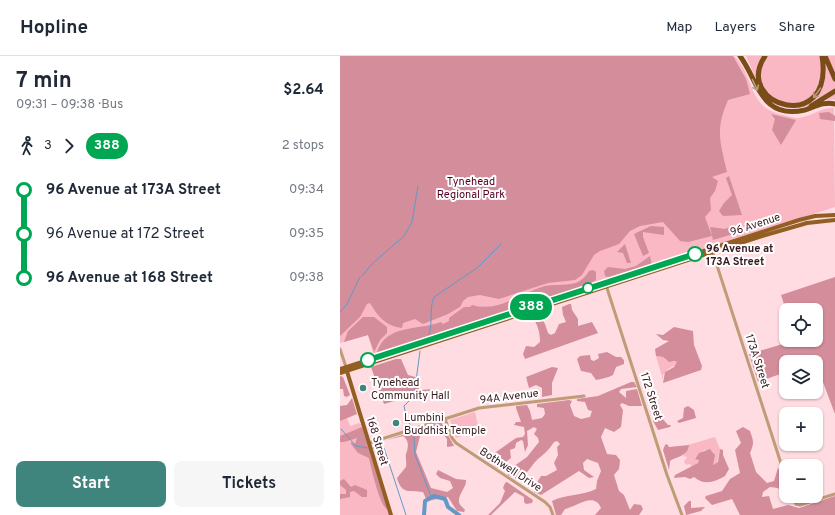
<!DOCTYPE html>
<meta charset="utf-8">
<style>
:root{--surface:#fff;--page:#f6f6f7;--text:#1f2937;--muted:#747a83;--line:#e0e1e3;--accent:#3f857d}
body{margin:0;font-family:Overpass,sans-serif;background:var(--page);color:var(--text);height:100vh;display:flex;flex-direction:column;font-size:15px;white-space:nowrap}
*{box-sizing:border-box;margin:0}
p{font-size:13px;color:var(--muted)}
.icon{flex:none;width:22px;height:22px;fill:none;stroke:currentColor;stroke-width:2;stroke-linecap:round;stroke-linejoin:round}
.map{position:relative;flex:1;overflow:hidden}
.sheet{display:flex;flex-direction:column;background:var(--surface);width:340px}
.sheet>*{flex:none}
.badge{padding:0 8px;border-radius:13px;font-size:14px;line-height:26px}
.tools{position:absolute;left:439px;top:247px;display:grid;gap:8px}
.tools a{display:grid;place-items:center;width:44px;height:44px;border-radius:8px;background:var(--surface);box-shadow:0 1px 3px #0004;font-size:20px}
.map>.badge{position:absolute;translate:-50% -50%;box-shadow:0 0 0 2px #fff}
.legs{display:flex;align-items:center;gap:6px;height:44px;padding:0 16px;font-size:13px}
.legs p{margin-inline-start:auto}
.head{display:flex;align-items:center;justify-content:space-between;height:68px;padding:0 16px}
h1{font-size:22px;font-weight:700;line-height:30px}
.cta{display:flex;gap:8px;margin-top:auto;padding:8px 16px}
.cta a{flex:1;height:46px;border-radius:8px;background:var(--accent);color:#fff;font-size:16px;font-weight:700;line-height:46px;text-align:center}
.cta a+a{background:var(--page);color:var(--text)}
ul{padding:0 16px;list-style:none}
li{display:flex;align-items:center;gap:14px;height:44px;font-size:15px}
li i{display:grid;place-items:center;width:6px;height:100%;margin:0 5px;background:currentColor}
li i::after{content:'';width:10px;height:10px;margin:-5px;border:3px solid;border-radius:50%;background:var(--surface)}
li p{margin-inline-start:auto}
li:first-child i{background:linear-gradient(#0000 50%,currentColor 0)}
li:last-child i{background:linear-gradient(currentColor 50%,#0000 0)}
header{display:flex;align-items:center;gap:24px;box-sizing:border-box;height:56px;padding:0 20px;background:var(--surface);border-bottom:1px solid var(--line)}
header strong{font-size:19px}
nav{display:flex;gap:22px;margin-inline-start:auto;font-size:14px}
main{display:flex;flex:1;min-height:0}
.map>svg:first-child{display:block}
.green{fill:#fab7c4}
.forest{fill:#d38d9b}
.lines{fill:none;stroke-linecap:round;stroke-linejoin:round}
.stream{stroke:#6498c6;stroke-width:1}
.river{stroke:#6498c6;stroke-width:4}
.minor{stroke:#c09b77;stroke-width:3}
.major{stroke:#925e22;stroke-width:4}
.highway{stroke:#794c18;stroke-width:5}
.oneway{stroke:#b59d80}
.line-1-casing{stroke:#fff;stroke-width:9}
.line-1{stroke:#00a651;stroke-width:6}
.stop-1-dot{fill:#fff;stroke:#00a651;stroke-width:2}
.poi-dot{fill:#3f857d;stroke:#fff;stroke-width:1.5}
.labels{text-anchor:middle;stroke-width:4;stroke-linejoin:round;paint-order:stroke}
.park-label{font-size:11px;fill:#502;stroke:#fff}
.street-label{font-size:11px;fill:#36191f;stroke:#fff}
.stop-label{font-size:11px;font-weight:bold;fill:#36191f;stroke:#fff;text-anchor:start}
.poi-label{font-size:11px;fill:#36191f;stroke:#fff;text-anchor:start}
</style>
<header>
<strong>Hopline</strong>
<nav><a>Map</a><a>Layers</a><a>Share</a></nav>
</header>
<main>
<section class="sheet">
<div class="head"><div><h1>7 min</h1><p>09:31 – 09:38 · Bus</p></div><b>$2.64</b></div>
<div class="legs"><svg class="icon" aria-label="walk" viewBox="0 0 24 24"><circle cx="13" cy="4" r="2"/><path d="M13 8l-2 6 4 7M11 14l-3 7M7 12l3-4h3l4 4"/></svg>3<svg class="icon" aria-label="forward" viewBox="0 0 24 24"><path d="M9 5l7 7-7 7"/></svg><b class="badge" style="background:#00a651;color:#fff">388</b><p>2 stops</p></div>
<ul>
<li><i style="color:#00a651"></i><b>96 Avenue at 173A Street</b><p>09:34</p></li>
<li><i style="color:#00a651"></i><span>96 Avenue at 172 Street</span><p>09:35</p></li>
<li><i style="color:#00a651"></i><b>96 Avenue at 168 Street</b><p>09:38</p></li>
</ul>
<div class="cta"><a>Start</a><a>Tickets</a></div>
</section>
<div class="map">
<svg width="495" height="459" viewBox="0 0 495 459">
<rect width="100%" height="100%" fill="#fedce2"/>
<path class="green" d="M0,0H394C415,20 407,52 443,59C448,60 454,62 458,62C471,61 481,51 494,52L495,151L34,300L28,279L0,287Z
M406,0H495V44C487,42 476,48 468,50C425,60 421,32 406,0Z
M316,300L323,301L326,304L337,306V308L328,313L323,319V324Z
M135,356L139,374L116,382L110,364Z
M7,362L10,370L19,367L22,369L21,371L50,459H0V364Z
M375,381L380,393L377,407L372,409L374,397L371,394H364L355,402L359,404L358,407L352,411L350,408L346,409L344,406L347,401L343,400L349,392L348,389Z"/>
<path class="forest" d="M0,0H393L406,23L410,38L388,44C375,74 380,85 387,116L372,121L378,125L375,135L370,142L371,154L365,161L372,180L348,186L340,185L323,166L300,170L290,175L279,188L260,195L254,199L242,219L235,224L208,227L159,243L140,239L128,241L123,245L120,251L108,258L83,268L75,263L63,267L62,272C46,270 38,261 30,247L27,248L20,261L0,280Z
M489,56L495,60V65L480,63L479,57Z
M431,58L456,64L441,89L432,74L435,63Z
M389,120L402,159L383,160L379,155L384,147L392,139L386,122Z
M311,170L324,171V179L303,176V181L309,197L303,200L294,178Z
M370,171L385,173L390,171L393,178L373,184Z
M285,188L291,207H287L283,197L277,196Z
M310,200L312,209L268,221L265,220L264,215L268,211L285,213L296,210Z
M253,214L256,216V224L243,232L38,299L37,296C47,268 76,275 101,266L103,268L109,265V262L124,251H130L132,249C158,257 180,237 205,230C215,228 230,230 238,226C243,223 246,220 249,215Z
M495,221V358L475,305L446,306V316L418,326L409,298L456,284H476V254H446L441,239Z
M229,248H231L232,254L238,263V270L252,266L258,277L185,303L183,298L186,290L194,291L200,286C200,277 198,266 190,260L191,258H199L205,268L208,277L211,279L215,277L219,268L226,266L223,259L222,251Z
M23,261H34L47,271V277L40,284L34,296L28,279L4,286L8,275Z
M334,271L353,275L354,289L362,310L361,314L323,327L325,316L334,311L337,306L334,305L329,306L323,301L316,300L315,293L329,285L323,284L316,278L323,279Z
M267,296L276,301H281L284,304V308L276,311L273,319C267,322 261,323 256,324L251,317L241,315L237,303L240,300L250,299L251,304L254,305L259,302L258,298Z
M56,303H61L68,319L79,322V334L96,333L44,348L31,311Z
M212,311L218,312L212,327V339L202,341V332L196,329L189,332L186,321Z
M0,320L3,321L10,339L7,341L4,340L3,333H0Z
M291,326H294L297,331L281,333L279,336L286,342V335L297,333L302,350H289L282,347L280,349L283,354L281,371L274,376L265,372L261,381L267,398L276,399L280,404L279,413L274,419L279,435L284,439L290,454L294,448L301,449L303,453L299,459H255L261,452C254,435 236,451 225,453L221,459H216L212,445C225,438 243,440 256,433L257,425L261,415L258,407L247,403L243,407L244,414L254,421L249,422L239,415L201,439L194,436V431L201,420H206L217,414L214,407L218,399L217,391L220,388L217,385L214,386C208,395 206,396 198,403C191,409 187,420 177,423L168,419L167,415L187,401L199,386L198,382L194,378L197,373L194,371L187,375L188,389L185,396L183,385L181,384L176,387L175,392L170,394L171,402L158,412L146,403L176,382L183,381L185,378L184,371L174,369L176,366H181L176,352V350L187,349L190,355L192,364L202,362L205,358L204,352L197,351V348L229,344L232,345L230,349L234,360L241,363L250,361L252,355L248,354L245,346L237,345V343L258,340Z
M12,342L17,358L0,365V350L7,349Z
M348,350L354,354L356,362L339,367L337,365L343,362L344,352Z
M321,361L328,369H331L330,371L318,374L313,365L314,363Z
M101,366L114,390L107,391V383C101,373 89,374 80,380L76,396L91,432L107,436L113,432L110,425L100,422L96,418L98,414L116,423L126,424C127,431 118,438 119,446C119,449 123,451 125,454L124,456L117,455L108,441L87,445L83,436C69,434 62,439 57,422L66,411C67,407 65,401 66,398C68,392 70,385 63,380L47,384Z
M22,371L47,452V453C40,450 31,412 29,402L18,397L11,388V386L15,388L17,382L4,386H0V380Z
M403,371L410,375C414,386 414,387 410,397L416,416L427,427L434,425L438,412L442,419L446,440H448L449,445H446L438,432L430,431L423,436L422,441L429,440L433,453L448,449L459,452L495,440V459H400L392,443L372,449L365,442L366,440L382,435L390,423L400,417L395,394L401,387L396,375Z
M327,388L329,391L349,389C348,400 338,400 330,405L329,414L323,394L325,389Z
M370,393L375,399L373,409L378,406L380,393L383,394V399L389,413L385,420C374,427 363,429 354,421L350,423L345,421L334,422L335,419L358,407L359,404L355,403L359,397Z
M4,423L11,431L15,429L27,434V441H22L14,435L10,436V441L0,443V438H6V434L0,429V425Z
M167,426L193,444L192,447L186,448L184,446V441L175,436L151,459H148L160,447L165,435L163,432L165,427Z
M349,445H351V452L365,451L361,455L346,459L344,450Z"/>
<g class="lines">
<path class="stream" d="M22,220L33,207L64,180L72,166L78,130
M0,256L7,248L20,221
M89,279C93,266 89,253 94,241L137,212L161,188
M71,370L67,364L64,350L74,340L80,295
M1,373L16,390L28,392
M74,381L75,399L91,440
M33,392H44L66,459"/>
<path class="river" d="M84,459L85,445L94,440L105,443L108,451L119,459"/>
<path class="minor" d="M372,194L446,423
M266,229L327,419L342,459
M0,293L6,311
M105,363L112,382L116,387L205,446L210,451L213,459
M29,387L139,352L244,340
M452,440L456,448L460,449L495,438"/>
<path class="major" d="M6,312L51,459
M0,313L459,164L475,160L495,159
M0,317L422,180L467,167L495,164"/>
<path class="highway" d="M400,0C419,26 421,64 465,54C474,51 485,45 495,48
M425,0C392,50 495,80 482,0
M485,0L495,23
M471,50L495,35"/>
</g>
<defs><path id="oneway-shaft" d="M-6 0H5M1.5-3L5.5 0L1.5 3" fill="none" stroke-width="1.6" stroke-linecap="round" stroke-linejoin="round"/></defs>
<g class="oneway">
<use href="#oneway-shaft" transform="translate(415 29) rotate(64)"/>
<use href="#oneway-shaft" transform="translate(477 37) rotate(126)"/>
</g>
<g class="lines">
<defs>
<path id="line-1" d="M28,304L355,198"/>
</defs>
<use href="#line-1" class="line-1-casing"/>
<use href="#line-1" class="line-1"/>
</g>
<g class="stop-1-dot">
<circle cx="355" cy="198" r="7"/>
<circle cx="248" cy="232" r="5"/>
<circle cx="28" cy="304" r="7"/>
</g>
<g class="poi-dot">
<circle cx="23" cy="332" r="4"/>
<circle cx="56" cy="367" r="4"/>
</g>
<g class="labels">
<g class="park-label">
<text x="131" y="129">Tynehead<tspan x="131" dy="13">Regional Park</tspan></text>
</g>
<g class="street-label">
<text transform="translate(415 168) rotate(-18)" y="4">96 Avenue</text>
<text transform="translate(418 305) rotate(72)" y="4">173A Street</text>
<text transform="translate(169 340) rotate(-7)" y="4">94A Avenue</text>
<text transform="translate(312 340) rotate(72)" y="4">172 Street</text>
<text transform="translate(38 385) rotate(73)" y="4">168 Street</text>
<text transform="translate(171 413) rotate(33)" y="4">Bothwell Drive</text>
</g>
<g class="stop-label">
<text x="366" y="196">96 Avenue at<tspan x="366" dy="13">173A Street</tspan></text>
</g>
<g class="poi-label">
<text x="31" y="330">Tynehead<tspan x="31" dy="13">Community Hall</tspan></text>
<text x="64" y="365">Lumbini<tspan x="64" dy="13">Buddhist Temple</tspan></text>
</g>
</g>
</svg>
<div class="tools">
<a><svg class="icon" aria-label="locate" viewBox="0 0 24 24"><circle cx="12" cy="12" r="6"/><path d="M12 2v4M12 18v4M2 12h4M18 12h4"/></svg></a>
<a><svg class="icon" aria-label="layers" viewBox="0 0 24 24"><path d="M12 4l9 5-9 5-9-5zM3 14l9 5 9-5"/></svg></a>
<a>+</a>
<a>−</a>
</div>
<b class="badge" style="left:191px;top:251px;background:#00a651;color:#fff">388</b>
</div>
</main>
